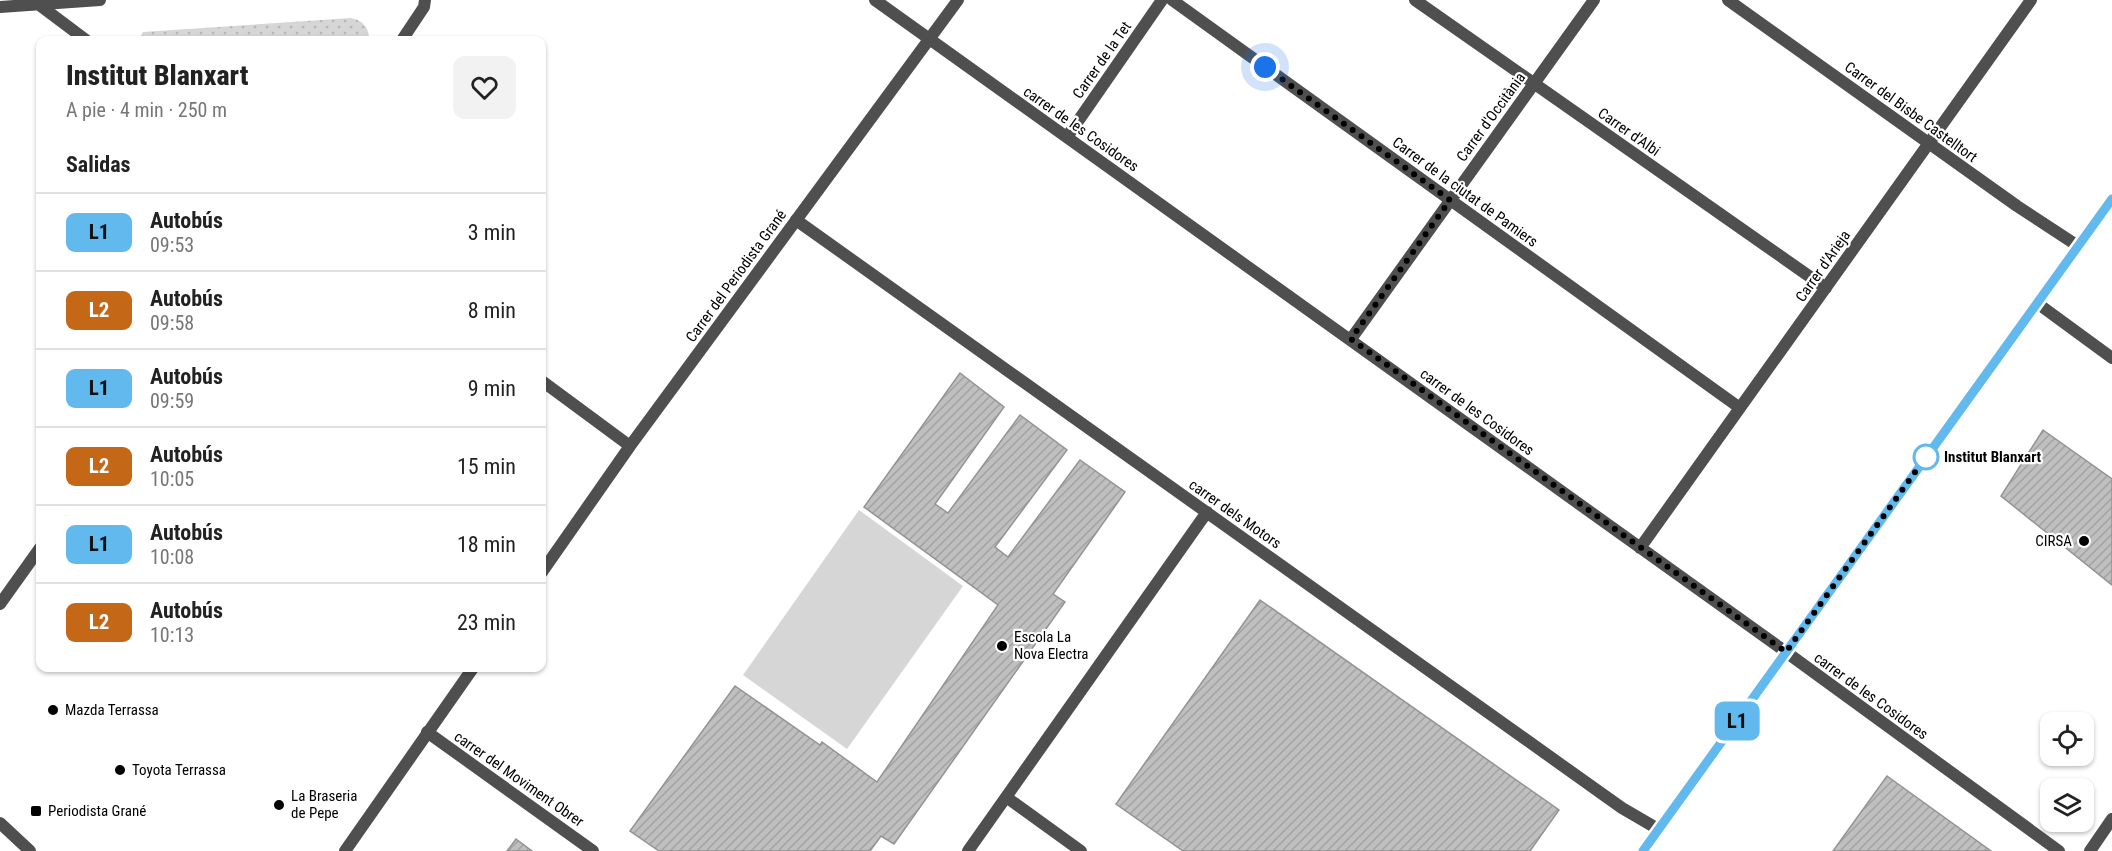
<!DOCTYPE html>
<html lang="es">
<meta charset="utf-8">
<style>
:root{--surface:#fff;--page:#f2f2f2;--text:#222;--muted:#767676;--line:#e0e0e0}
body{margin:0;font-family:"Roboto Condensed",sans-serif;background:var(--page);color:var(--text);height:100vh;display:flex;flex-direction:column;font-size:22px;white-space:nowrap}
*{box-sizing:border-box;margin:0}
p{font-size:20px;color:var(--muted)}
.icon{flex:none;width:33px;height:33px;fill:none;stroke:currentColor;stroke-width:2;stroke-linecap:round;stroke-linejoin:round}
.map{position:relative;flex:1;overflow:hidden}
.panel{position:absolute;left:36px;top:36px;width:510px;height:636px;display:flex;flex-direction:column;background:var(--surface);border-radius:12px;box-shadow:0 2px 4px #0004}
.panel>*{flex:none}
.badge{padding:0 12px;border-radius:9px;font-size:21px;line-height:39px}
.buttons{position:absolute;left:2040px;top:712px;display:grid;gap:12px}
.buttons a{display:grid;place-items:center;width:54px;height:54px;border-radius:12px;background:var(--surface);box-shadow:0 2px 4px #0004;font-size:30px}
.you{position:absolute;width:30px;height:30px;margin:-15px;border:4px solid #fff;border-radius:50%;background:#1a73e8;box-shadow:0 0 0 9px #1a73e833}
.map>.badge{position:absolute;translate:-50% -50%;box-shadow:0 0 0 3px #fff}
h2{padding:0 30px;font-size:22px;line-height:54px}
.round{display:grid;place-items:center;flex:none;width:63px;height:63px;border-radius:12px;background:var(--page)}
.summary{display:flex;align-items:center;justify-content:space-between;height:102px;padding:0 30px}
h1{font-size:28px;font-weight:800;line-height:45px}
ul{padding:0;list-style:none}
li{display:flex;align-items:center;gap:18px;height:78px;padding:0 30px;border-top:2px solid var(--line)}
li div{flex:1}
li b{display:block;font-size:22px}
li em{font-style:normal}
li .badge{min-width:66px;font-weight:700;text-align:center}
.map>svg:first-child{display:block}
.grass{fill:#d6d6d6}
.park{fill:url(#park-dots)}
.building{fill:url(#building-hatch);stroke:#939393;stroke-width:1.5}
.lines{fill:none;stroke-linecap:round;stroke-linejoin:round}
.pedestrian{stroke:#4f4f4f;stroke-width:12}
.minor{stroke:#4f4f4f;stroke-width:12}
.tertiary{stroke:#4f4f4f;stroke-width:12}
.line-casing{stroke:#fff;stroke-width:14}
.line{stroke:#62b9ee;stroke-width:9}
.walk{stroke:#000;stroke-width:6;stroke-dasharray:0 10.8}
.stop-dot{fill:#fff;stroke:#62b9ee;stroke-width:3}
.poi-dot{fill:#000;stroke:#fff;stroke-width:2}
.labels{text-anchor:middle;stroke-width:4.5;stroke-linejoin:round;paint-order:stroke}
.street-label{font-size:15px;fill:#000;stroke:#fff}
.stop-label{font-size:15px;font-weight:bold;fill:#000;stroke:#fff;text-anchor:start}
.poi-label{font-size:15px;fill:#000;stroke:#fff;text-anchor:start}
</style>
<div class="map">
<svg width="2112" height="851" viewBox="0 0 2112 851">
<defs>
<pattern id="park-dots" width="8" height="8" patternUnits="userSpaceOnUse" patternTransform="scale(1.5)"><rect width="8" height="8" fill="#d6d6d6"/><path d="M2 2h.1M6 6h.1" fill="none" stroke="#b6b6b6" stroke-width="1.8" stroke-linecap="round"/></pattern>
<pattern id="building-hatch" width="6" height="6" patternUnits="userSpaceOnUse" patternTransform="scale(1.5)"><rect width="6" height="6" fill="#bfbfbf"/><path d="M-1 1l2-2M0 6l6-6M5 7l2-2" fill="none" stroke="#a2a2a2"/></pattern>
</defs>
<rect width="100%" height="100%" fill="#fff"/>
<path class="grass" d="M859,510L963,586L847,749L743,675Z"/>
<path class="park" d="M351,18C364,21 369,28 369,40H139L143,32Z"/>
<path class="building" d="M960,373L1004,407L935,504L948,513L1020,415L1067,450L995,547L1008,557L1080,460L1125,492L1053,594L1065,602L894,844L881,836L870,851H659L630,831L735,686L820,745L822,742L877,782L998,605L864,507Z
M2043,430L2112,479V585L2001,496Z
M1260,600L1559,810L1530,851H1183L1116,804Z
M1887,776L1991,851H1833Z
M516,839L532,851H507Z"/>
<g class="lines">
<path class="pedestrian" d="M796,220L1622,808L1658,829
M427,732L593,851
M1006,797L1081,851
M968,851L1207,512"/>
<path class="minor" d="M875,0L1786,652L2059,851
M1172,0L1740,408
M1415,0L1826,288
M1728,0L2017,206L2078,246
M38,4L86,40
M0,7L100,0
M402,40L424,7L425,0
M1067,137L1162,0
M2037,303L2112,358
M1351,339L1594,0
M542,381L630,446
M1640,548L2031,0
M542,572L630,446L958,0
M0,604L40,548
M345,851L473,668
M2090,851L2112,819"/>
<path class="tertiary" d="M0,823L30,851
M1643,851L2112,199"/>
</g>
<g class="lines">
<defs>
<path id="line" d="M1643,851L2112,199"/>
</defs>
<use href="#line" class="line-casing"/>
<use href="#line" class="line"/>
<path class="walk" d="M1265,67L1450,200L1351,339L1786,652L1931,450L1926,457"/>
</g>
<circle class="stop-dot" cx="1926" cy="457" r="12"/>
<g class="poi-dot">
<circle cx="2084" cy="541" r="6"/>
<circle cx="1002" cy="646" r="6"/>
<circle cx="53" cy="710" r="6"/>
<circle cx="120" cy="770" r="6"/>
<circle cx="279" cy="805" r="6"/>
<rect x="30" y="805" width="12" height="12" rx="3"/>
</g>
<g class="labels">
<g class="street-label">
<text transform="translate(1102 60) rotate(-55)" y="5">Carrer de la Tet</text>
<text transform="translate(1911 112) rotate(36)" y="5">Carrer del Bisbe Castelltort</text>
<text transform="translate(1491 117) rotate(-54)" y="5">Carrer d'Occitània</text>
<text transform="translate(1081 129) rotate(35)" y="5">carrer de les Cosidores</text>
<text transform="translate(1629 132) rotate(35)" y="5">Carrer d'Albi</text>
<text transform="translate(1465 192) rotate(36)" y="5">Carrer de la ciutat de Pamiers</text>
<text transform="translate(1823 266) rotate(-55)" y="5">Carrer d'Arieja</text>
<text transform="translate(736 276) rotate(-54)" y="5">Carrer del Periodista Grané</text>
<text transform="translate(1477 412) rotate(36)" y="5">carrer de les Cosidores</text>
<text transform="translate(1235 514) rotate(35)" y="5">carrer dels Motors</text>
<text transform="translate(1871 696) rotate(36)" y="5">carrer de les Cosidores</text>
<text transform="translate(519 779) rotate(35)" y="5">carrer del Moviment Obrer</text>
</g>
<g class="stop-label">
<text x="1944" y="462">Institut Blanxart</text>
</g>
<g class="poi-label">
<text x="2072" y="546" text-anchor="end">CIRSA</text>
<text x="1014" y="642">Escola La<tspan x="1014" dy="17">Nova Electra</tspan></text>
<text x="65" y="715">Mazda Terrassa</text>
<text x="132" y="775">Toyota Terrassa</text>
<text x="291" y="801">La Braseria<tspan x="291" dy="17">de Pepe</tspan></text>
<text x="48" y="816">Periodista Grané</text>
</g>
</g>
</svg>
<div class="buttons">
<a><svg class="icon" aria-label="locate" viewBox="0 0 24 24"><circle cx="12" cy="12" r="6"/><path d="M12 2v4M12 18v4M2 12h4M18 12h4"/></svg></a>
<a><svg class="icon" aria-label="layers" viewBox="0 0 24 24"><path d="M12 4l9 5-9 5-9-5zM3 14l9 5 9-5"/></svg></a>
</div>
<div class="you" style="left:1265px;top:67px"></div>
<b class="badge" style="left:1737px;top:721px;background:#62b9ee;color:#111">L1</b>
<section class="panel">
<div class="summary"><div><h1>Institut Blanxart</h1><p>A pie · 4 min · 250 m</p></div><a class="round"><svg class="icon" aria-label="heart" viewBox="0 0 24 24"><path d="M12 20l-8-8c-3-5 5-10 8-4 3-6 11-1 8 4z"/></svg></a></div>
<h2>Salidas</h2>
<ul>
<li><span class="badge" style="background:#62b9ee;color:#111">L1</span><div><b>Autobús</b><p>09:53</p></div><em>3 min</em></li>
<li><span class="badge" style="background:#c46716;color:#fff">L2</span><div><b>Autobús</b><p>09:58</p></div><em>8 min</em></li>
<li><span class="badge" style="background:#62b9ee;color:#111">L1</span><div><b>Autobús</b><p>09:59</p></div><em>9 min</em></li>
<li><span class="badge" style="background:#c46716;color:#fff">L2</span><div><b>Autobús</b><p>10:05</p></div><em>15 min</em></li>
<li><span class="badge" style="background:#62b9ee;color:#111">L1</span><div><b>Autobús</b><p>10:08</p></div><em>18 min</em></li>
<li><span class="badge" style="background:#c46716;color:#fff">L2</span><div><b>Autobús</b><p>10:13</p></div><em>23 min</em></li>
</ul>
</section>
</div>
